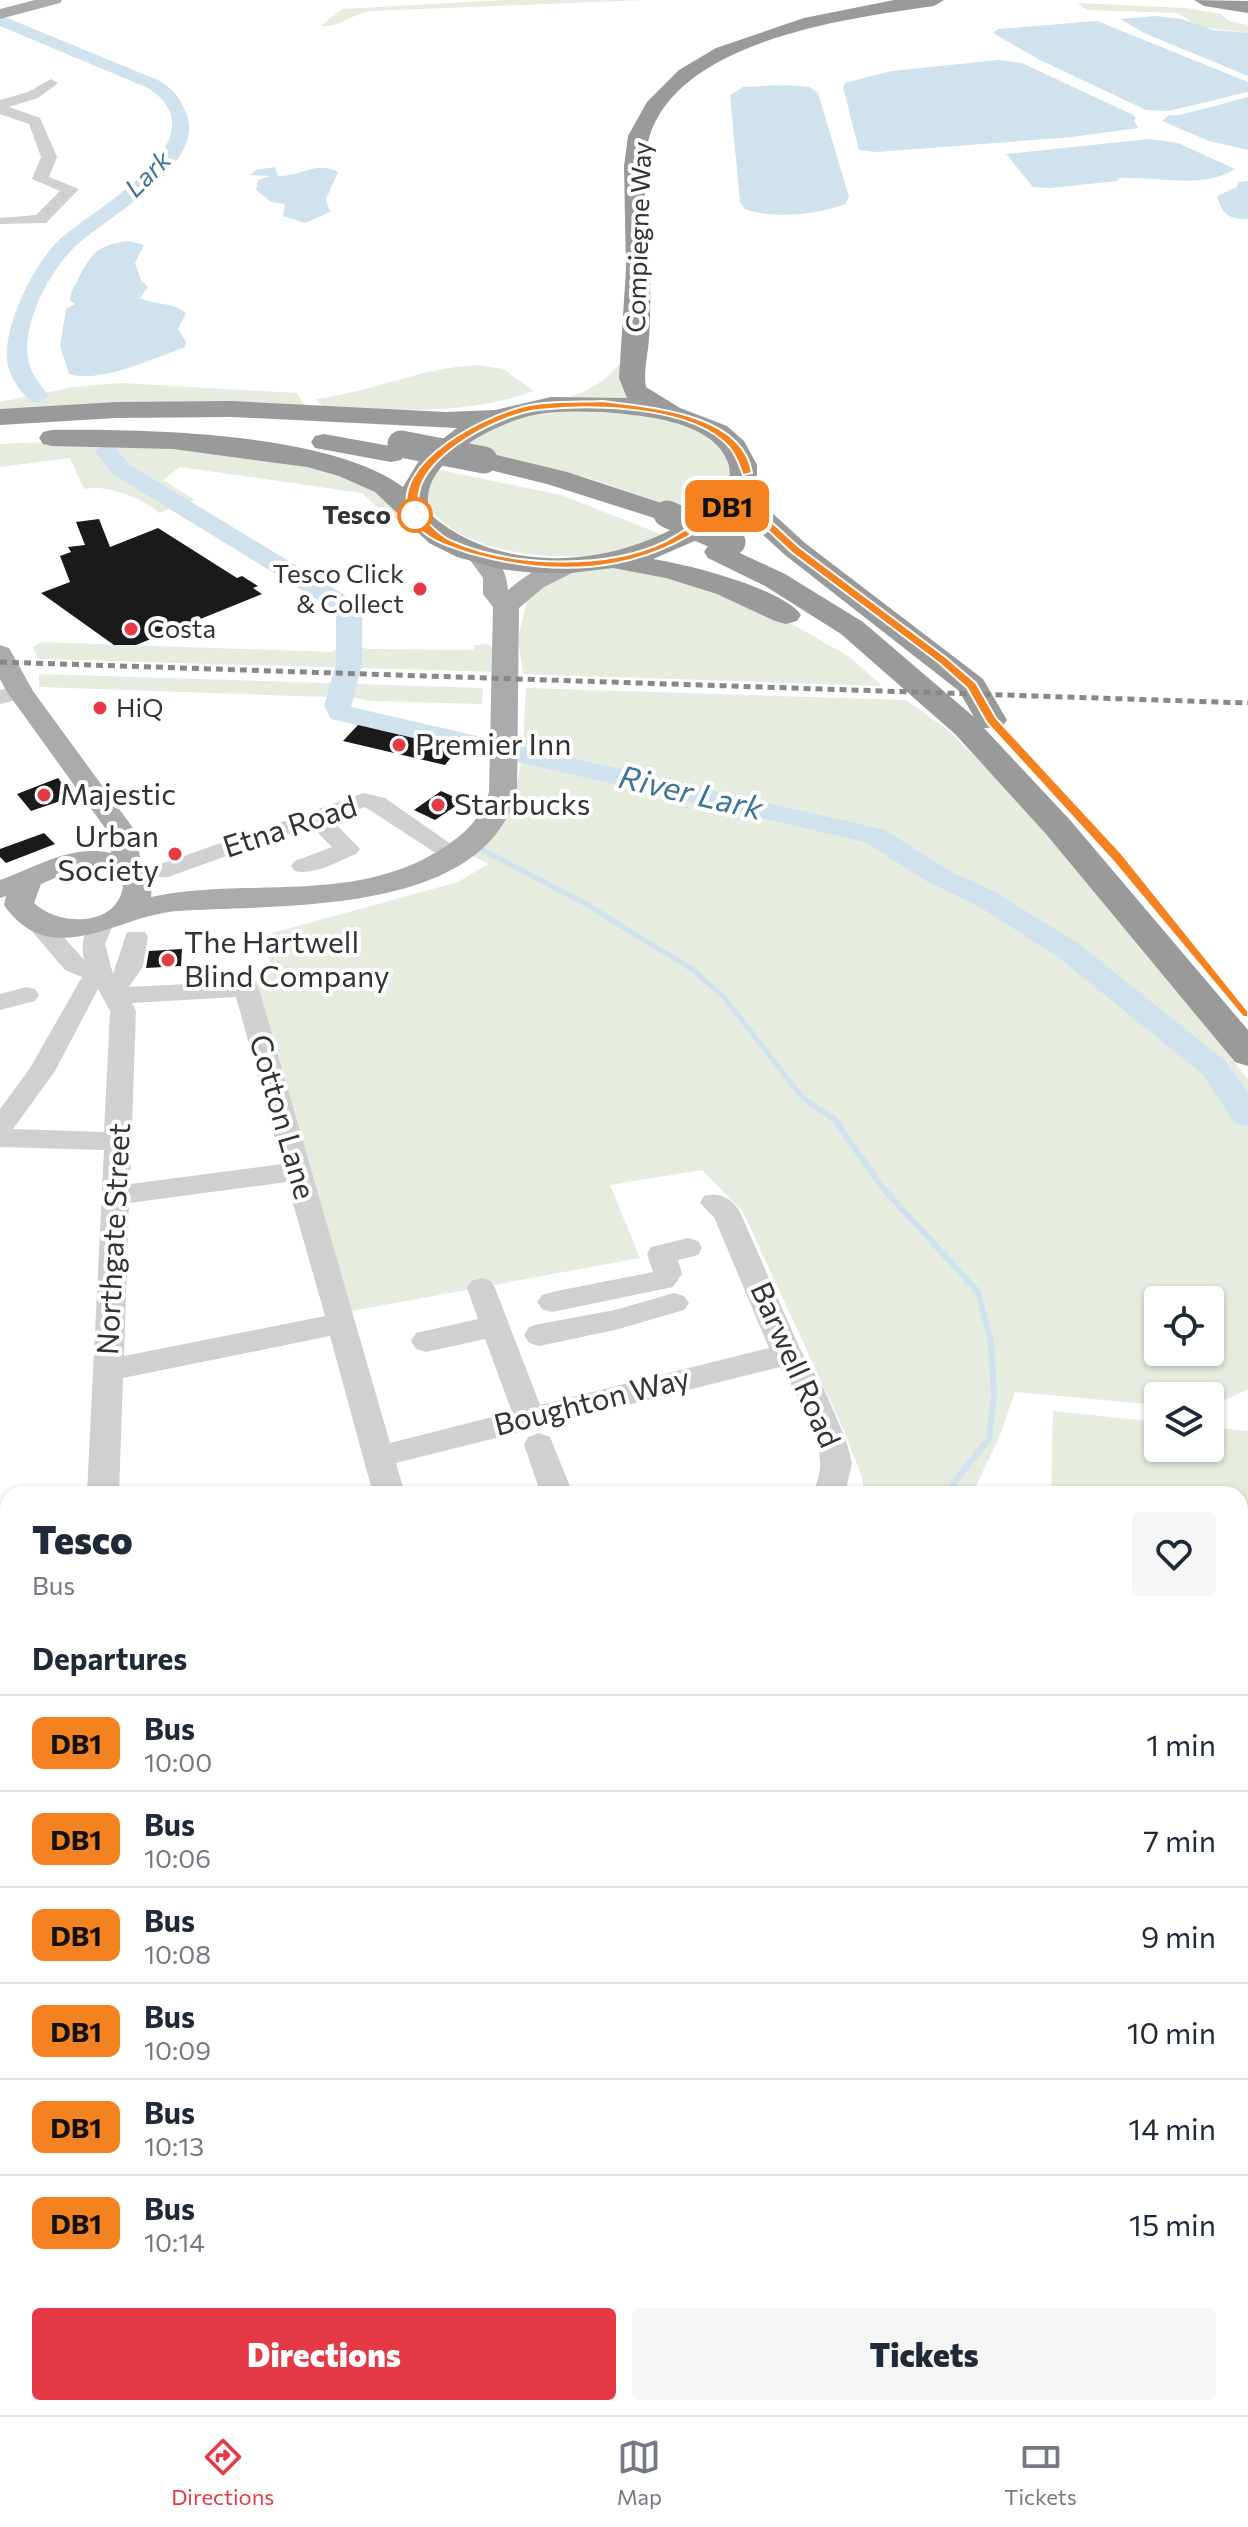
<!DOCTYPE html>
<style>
:root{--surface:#fff;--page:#f6f6f7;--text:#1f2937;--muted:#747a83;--line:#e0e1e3;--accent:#e63946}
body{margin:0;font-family:Commissioner,sans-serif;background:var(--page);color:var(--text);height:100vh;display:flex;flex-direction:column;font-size:30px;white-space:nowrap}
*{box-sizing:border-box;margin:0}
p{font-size:26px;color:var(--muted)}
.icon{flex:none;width:44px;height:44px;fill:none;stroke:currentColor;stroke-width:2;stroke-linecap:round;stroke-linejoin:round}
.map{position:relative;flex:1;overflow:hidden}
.drawer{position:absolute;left:0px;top:1486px;width:1248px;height:930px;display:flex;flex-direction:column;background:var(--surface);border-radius:24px 24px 0 0;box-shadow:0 2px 6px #0004}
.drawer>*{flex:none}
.badge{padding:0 16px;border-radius:12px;font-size:28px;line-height:52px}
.fabs{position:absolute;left:1144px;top:1286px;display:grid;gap:16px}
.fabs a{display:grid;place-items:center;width:80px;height:80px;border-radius:8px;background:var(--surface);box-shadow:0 2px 6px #0004;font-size:40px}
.map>.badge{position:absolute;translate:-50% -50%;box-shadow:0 0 0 4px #fff}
h2{padding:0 32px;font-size:30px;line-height:72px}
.round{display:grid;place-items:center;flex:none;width:84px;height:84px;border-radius:8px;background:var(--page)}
.overview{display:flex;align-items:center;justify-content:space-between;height:136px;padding:0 32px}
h1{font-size:38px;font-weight:800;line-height:60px}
.primary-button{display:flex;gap:16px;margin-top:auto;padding:16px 32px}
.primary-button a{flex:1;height:92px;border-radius:8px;background:var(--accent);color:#fff;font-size:32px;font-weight:800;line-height:92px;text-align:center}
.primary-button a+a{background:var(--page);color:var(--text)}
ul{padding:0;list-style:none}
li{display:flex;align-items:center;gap:24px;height:96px;padding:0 32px;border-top:2px solid var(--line)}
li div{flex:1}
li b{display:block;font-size:30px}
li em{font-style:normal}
li .badge{min-width:88px;font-weight:700;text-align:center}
.dock{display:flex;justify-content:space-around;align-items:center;height:112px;border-top:2px solid var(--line);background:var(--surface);font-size:22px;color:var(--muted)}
.dock a{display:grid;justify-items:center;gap:4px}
.dock .active{color:var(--accent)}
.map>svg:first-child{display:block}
.green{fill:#e6ecdf;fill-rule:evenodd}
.water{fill:#cfe2ee}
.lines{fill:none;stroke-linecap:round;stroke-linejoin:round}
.stream-far1{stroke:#cfe2ee;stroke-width:5}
.stream{stroke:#cfe2ee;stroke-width:6}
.river{fill:#cfe2ee;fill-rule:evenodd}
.building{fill:#1a1a1a}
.minor{fill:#d0d0d0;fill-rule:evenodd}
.major{fill:#ababab;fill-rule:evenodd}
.highway{fill:#9a9a9a;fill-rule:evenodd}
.rail{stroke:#888;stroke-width:5;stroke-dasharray:7 5;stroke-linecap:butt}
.highway-bridge{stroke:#9a9a9a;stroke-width:27}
.line{fill:#f58220;stroke:#fff;stroke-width:2}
.stop-dot{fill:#fff;stroke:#f58220;stroke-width:4}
.poi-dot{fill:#e63946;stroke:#fff;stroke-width:3}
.labels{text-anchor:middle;stroke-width:8;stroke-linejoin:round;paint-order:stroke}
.far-water-label{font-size:26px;font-style:italic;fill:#3f7597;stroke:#fff}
.far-street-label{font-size:26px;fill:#333;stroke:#fff}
.far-stop-label{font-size:26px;font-weight:bold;fill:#333;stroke:#fff;text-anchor:end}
.far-poi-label{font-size:26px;fill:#333;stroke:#fff;text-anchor:start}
.poi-label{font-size:30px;fill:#333;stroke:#fff;text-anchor:start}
.street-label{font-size:30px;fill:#333;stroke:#fff}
.water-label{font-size:32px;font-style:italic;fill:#3f7597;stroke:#fff}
</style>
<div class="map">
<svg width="1248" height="2415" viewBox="0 0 1248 2415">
<rect width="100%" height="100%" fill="#fff"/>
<path class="green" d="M504,0H644L371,11C352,14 338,28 320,26L343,9Z
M1077,3L1186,8L1221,14L1229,21L1248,25V33L1199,27L1178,13L1087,10Z
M627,352L642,401L564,400C591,389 613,379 627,352Z
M478,365L503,369L534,391C465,416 394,410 323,407L316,399C371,392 423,367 478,365Z
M121,383L297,393L305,406L0,413V402L74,387Z
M628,407L707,433L731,462C729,493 722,495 698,515L592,479L457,446L521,413Z
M47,442H126L265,455L365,479L403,512L397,519L386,515L362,493L180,467L163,480L195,500L159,513C143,498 107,484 84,489L70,458L0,467V444Z
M436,469L561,495L663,535C617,571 446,564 426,497Z
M608,568L650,570L769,611L850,657L882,686L523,674L518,638L530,589L571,570Z
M41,642L331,652L344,645L369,649L473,650L475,645L488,644L500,655L498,672L39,659L33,648Z
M39,674L483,688L482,704L371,701L356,698L39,687Z
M526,688L906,700L949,731L1011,793L1102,897L1248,1079V1389L1210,1407V1396H1158V1405L1015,1392L999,1438L972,1494H863V1480L845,1433L743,1212L702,1170L610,1185L640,1258L346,1312L248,986L270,969L265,935L458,882L488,864L471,855C527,810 522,753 526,688ZM1158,1300H1210V1352H1158Z
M1053,1411L1158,1422V1448H1210V1427L1248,1431V1694L1240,1693V1494H1051Z"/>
<path class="water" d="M1155,16L1182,19L1213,30L1248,33V76L1144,33L1120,19Z
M1097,21L1248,82V92L1169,111L1146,110L1040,60L993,33L998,29Z
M999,60L1022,63L1131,114L1136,118L1134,120L1138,128L1072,137L877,152L859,150L843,87L845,83L891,71Z
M786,85L810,87L818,93L849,197L845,204C819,215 771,219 745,209L740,202L730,95L743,87Z
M1248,97V150L1209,141L1162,121L1169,115H1180Z
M1149,139L1178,143L1235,169C1201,190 1157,176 1119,178L1117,181L1050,188L1033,187L1006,154Z
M275,167L278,176C299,177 318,160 338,172L326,199L330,212L305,223L283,216L285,204L271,202L256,190L258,180L270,176L250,175L256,170Z
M1248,181V219C1229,219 1222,215 1217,196L1237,187L1238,182Z
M129,241L144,245L135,263L141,280L148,287L140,298C155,306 172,301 186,313L178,329L186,342L185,347C154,358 101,384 69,374L60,346L66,309L75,304L70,300L71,293C87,262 91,244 129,241Z"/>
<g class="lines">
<path class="stream-far1" d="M483,850L586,904L693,970L723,996L802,1097L823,1112"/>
<path class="stream" d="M821,1110L835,1120L882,1187L978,1292L991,1342L994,1394L989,1439L954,1482L952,1494"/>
<path class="river" d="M0,15L160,81C174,90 180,98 186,113C209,167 99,220 70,252C47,276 22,326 28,359C31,375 40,384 49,396L38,403C23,399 13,381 8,366C0,331 34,263 60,239C93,209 226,139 148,88L0,26Z
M107,446L115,448L130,465L358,603L362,608V664L351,707L885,830L948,870L995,892L1079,944L1224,1060L1248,1092V1127L1236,1124L1202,1074L1057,956L975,904L928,882L865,842L331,719L324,706L336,664V611L114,475L96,453L99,448Z"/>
</g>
<path class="building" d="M99,519L110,547L158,528L237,578L242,576L258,586L253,588L262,594L136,645H114L41,593L70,582L60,556L71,552L68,547L85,545L76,522Z
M358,725L422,740L456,751L445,765L343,741Z
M58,778L72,797L31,811L17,794Z
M441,791L463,801L435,820L414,810Z
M44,833L55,844L6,863L0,857V849Z
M182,949L181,966L146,968L149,951Z"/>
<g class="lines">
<path class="minor" d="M51,79L58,83L38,98L9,107L40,118L57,157L49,177L79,189L46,223L0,224V218L36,215L60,191L32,179L41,157L29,124L0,114V100L28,92Z
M20,685L28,687L31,692L28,697L0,704V690Z
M364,793L385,798L468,856L464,861H448L365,807L331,819L360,849L356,854C338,861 314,876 295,871L291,866L295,861L332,847L311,826L168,877H152L148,872L152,867Z
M39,917L48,919L84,960C81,944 83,934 92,920H110L113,925L105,944L113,974L127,932H145L148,937L143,966L129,987L246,981L255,983L259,989L390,1443L512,1412L485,1339L426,1352L416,1349L411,1341L416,1333L478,1319L467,1288L471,1281L481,1278L491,1281L495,1288L540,1405L769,1348L714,1217L700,1203L704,1196C719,1192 732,1198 740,1212L800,1349L824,1389L846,1440L852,1463L845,1494H813C816,1484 821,1473 820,1462C820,1435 795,1389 780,1367L396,1463L405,1494H373L330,1336L123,1378L119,1494H87L104,1150L0,1147V1109L30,1068L82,977L65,970L30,929L27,924L30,919ZM98,989L110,1011L104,1132L13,1129L55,1071ZM236,997L282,1164L130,1184L136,1011L132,1003ZM287,1182L325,1316L124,1356L129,1203Z
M26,987L35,989L39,995L35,1001L0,1010V994Z
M688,1238L698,1241L702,1248L698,1255L678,1260L682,1274L673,1287L552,1312L542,1309L537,1302L542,1295L552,1292L653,1272L647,1254L651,1247Z
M674,1293L684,1296L689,1303L684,1310L615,1330L539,1346L529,1343L524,1335L529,1327L539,1324L615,1310Z
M539,1433L550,1437L573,1494H541L524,1445L528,1437Z
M8,1677V1705L0,1706V1678Z
M8,2058V2094L0,2096V2060Z
M1240,2104L1248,2107V2139L1241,2142Z
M130,2408H172V2415H130Z
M660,2408H702V2415H660Z
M1161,2408H1208L1205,2415H1158Z"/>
<path class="major" d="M35,0H62L60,3L0,19V9Z
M477,546C496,550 507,572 508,590C525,576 555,554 578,560L581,565L578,570L544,587L519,608L517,792C484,918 277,904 177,911C119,915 51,973 4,905L6,896L0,898V880C36,867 71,844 111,853L105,828L7,692L0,679V645L9,648L33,691L133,828L144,873L152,885L151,897C251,876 359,907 449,844C469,830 482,816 489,792L493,607L483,594V578L465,553L468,548ZM92,868L111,872L123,886C118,927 59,927 34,903L41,884L69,872Z"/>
<path class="highway" d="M894,0H944L934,6C849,18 678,40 649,138C638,176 649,221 650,260C650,286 651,313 649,339C648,355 643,371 646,387L680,408L727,426L744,441L757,465V489L770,511L805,543L983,679L1007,720L1002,727L984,728L1070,820L1248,1030V1066L1235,1062L1046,834L955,734L841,634L765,586L708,558L704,552L708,546L718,543L785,574L863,622L974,717L959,691L785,555L749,522L740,508L697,540L653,559C686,564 782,588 801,615L797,621L786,624L775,621L717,594L666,578L613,568L571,573H535L500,569L457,557L429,543L375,492L339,476L307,467L173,449L52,446L43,444L39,438L43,432L52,430C143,429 330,432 403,487L423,454L457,428L232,417L116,418L0,425V409L116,402L232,401L446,412L495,410L551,397L627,398L619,378L626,269L624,166L628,136L647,102L679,70L716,48L804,18ZM602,412C639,415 714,420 728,463C731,470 729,479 729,487C656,563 514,587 431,515C430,510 427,502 428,497C430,456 499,422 534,415C556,410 580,412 602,412Z
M1194,0L1248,1V13L1204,6Z
M324,434L401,448L405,454L401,460L391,462L315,448L311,442L315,436Z
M484,452L567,472L677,508L681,514L677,520L667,522L547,484L474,466L470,460L474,454Z"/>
<path class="rail" d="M0,662L1248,703"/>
<path class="highway-bridge" d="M401,444L484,460
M667,514L732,542"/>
</g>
<path class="line" d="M602,401C649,407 743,413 752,473L743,475C739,465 737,457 730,448C693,405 590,404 538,410C502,414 425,453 419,493C417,501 420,509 422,517C430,524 440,536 450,540C510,567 607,570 666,541C694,526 716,508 739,486H747L763,514L799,547L947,658L976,683L996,718L1122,854L1248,1011V1017H1243L1112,860L987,723L967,688L939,663L791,552L755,518L742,496C664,570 573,582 472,554C450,547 423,540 411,518C383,463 495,409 536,404C557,401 581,402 602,401Z"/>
<circle class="stop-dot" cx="415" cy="515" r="16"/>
<g class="poi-dot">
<circle cx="420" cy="589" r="8"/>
<circle cx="131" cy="629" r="8"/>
<circle cx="100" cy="708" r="8"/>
<circle cx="399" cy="745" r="8"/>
<circle cx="44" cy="795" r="8"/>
<circle cx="438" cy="805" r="8"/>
<circle cx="175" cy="854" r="8"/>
<circle cx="168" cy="960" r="8"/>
</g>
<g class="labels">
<g class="far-water-label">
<text transform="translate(148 174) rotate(-45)" y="9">Lark</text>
</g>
<g class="far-street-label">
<text transform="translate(639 237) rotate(-88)" y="9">Compiegne Way</text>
</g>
<g class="far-stop-label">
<text x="391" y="524">Tesco</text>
</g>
<g class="far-poi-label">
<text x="404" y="583" text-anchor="end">Tesco Click<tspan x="404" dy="30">&amp; Collect</tspan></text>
<text x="147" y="638">Costa</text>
<text x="116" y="717">HiQ</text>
</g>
<g class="poi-label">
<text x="415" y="755">Premier Inn</text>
<text x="60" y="805">Majestic</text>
<text x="454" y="815">Starbucks</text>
<text x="159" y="847" text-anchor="end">Urban<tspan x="159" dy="34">Society</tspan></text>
<text x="184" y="953">The Hartwell<tspan x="184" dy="34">Blind Company</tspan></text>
</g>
<g class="street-label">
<text transform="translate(290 827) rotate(-18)" y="10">Etna Road</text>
<text transform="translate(282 1117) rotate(74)" y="10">Cotton Lane</text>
<text transform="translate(114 1239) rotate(-87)" y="10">Northgate Street</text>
<text transform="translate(795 1365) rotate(66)" y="10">Barwell Road</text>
<text transform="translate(592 1402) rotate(-14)" y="10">Boughton Way</text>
</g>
<g class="water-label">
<text transform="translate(691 793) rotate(13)" y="11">River Lark</text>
</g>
</g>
</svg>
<div class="fabs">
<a><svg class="icon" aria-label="locate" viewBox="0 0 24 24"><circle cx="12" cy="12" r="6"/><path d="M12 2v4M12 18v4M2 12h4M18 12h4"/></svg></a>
<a><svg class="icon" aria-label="layers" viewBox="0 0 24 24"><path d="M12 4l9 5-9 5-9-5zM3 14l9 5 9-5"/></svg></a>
</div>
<b class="badge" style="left:727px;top:506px;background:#f58220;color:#111">DB1</b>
<section class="drawer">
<div class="overview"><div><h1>Tesco</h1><p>Bus</p></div><a class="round"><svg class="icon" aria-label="heart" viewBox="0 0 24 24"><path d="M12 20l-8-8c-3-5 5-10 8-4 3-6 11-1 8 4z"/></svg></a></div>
<h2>Departures</h2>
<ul>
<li><span class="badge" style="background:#f58220;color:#111">DB1</span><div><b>Bus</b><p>10:00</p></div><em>1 min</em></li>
<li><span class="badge" style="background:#f58220;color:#111">DB1</span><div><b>Bus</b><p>10:06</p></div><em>7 min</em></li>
<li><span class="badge" style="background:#f58220;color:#111">DB1</span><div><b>Bus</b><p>10:08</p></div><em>9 min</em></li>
<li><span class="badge" style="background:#f58220;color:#111">DB1</span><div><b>Bus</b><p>10:09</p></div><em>10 min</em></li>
<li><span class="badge" style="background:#f58220;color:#111">DB1</span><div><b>Bus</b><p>10:13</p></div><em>14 min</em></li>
<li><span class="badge" style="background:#f58220;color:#111">DB1</span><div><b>Bus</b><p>10:14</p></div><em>15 min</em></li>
</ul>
<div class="primary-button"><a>Directions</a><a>Tickets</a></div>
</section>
</div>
<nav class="dock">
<a class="active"><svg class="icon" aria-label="directions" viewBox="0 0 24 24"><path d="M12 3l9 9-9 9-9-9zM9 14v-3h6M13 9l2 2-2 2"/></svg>Directions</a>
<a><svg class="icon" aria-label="map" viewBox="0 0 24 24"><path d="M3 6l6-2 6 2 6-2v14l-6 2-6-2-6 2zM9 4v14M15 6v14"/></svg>Map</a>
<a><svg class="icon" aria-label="tickets" viewBox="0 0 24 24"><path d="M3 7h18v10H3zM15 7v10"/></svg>Tickets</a>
</nav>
